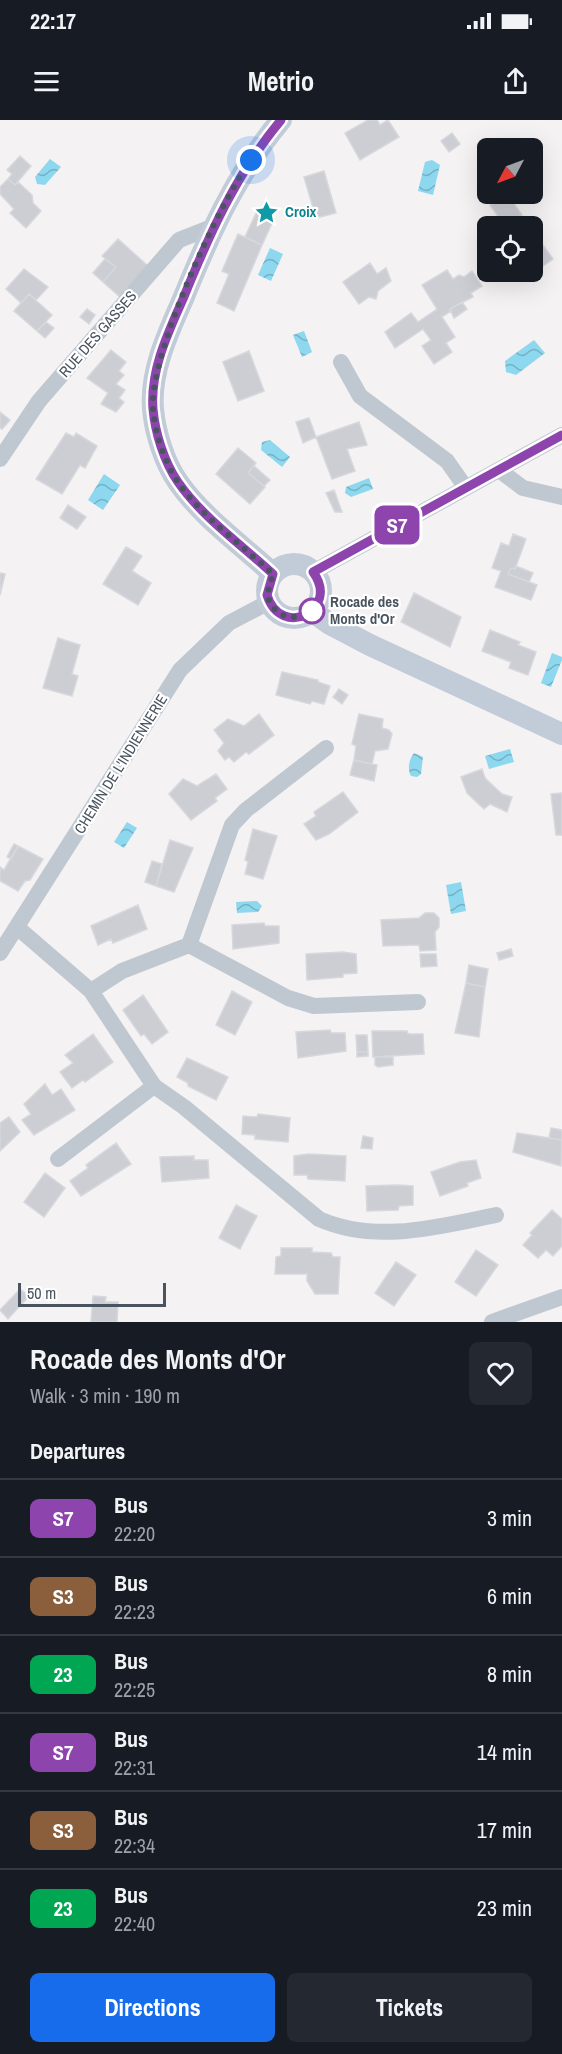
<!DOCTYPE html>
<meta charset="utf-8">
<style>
:root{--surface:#171b24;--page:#242831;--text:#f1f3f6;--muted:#9ea1a6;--line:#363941;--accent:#166cea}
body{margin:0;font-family:"Archivo Narrow",sans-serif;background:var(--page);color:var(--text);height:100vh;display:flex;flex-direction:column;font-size:22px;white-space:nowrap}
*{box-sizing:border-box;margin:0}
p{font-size:20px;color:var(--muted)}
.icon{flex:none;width:33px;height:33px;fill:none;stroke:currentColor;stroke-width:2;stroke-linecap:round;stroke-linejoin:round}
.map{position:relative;height:1202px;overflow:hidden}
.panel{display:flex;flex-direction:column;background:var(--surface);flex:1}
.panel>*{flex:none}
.badge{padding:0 12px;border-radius:9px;font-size:21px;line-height:39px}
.needle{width:39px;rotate:229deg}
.fabs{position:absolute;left:477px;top:18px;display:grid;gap:12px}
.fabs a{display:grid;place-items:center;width:66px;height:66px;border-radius:9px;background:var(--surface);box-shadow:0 6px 24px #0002;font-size:30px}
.scale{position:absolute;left:18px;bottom:15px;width:148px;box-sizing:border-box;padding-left:6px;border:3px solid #495460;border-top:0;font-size:16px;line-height:21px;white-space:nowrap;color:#495460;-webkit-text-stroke:4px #fff;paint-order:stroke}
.you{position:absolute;width:30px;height:30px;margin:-15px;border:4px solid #fff;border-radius:50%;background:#1a73e8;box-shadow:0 0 0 9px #1a73e833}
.map>.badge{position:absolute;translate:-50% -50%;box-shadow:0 0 0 3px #fff}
h2{padding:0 30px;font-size:22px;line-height:54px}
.round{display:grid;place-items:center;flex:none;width:63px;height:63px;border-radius:9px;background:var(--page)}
.summary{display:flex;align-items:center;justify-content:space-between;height:102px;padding:0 30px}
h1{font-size:28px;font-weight:700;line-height:45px}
.action{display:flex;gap:12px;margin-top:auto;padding:12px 30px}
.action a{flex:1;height:69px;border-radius:9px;background:var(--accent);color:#fff;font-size:24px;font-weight:700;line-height:69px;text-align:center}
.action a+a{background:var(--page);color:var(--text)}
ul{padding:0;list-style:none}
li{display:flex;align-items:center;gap:18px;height:78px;padding:0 30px;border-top:2px solid var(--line)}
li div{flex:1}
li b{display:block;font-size:22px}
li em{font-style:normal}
li .badge{min-width:66px;font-weight:700;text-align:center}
.status{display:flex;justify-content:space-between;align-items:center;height:42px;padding:0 30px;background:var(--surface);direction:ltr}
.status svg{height:16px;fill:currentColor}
header{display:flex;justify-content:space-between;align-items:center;height:78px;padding:0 30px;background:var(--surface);font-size:27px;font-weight:700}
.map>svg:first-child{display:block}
.water{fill:url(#water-waves)}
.building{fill:#ccced4;stroke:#d6d8dd;stroke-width:1.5}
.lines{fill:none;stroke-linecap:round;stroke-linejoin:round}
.street{stroke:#bfc8d1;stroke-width:16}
.secondary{stroke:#c2ccd8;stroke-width:22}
.line-casing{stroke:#fff;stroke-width:14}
.line{stroke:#8e44ad;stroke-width:9}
.walk{stroke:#495460;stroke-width:6;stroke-dasharray:0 10.8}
.stop-dot{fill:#fff;stroke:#8e44ad;stroke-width:3}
.labels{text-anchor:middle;stroke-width:4.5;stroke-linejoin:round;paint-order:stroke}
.culture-label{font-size:15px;font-weight:bold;fill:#0d838f;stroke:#fff;text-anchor:start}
.street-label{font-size:15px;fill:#495460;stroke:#fff}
.stop-label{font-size:15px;font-weight:bold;fill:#495460;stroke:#fff;text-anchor:start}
</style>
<div class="status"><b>22:17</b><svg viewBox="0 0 49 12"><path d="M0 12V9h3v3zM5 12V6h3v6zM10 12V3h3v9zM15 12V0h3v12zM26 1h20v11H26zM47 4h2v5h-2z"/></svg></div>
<header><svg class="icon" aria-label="menu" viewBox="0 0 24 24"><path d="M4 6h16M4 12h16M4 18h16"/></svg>Metrio<svg class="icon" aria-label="share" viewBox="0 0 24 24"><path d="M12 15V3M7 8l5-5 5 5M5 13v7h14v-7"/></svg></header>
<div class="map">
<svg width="562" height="1202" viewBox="0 0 562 1202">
<defs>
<pattern id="water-waves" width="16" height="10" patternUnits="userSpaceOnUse" patternTransform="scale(1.5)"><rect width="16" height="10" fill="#8dd7ef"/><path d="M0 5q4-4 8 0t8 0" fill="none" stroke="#75b1c5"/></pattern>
</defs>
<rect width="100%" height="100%" fill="#f4f2f2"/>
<path class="water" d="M50,39L61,47L45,65L37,64L35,57Z
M432,40L440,45L433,75L418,71L425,42Z
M270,128L283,134L271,161L258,155Z
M304,211L312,232L302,237L293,215Z
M534,220L545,233L516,255L506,252L505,241Z
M270,320L290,337L282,347L261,330L262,322Z
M104,354L120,365L103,390L88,380Z
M369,358L373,369L351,377L345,373L346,367Z
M552,533L562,537V540L551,567L541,563Z
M510,629L514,642L489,649L485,636Z
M414,633L423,637L421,654L417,657L411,656C407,649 409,639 414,633Z
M127,702L137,708L124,728L114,722Z
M461,762L466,791L451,794L446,765Z
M257,781L262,786L258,792L237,793L236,782Z"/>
<path class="building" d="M368,0H377L380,5L388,0L399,17L360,40L345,13Z
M452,13L460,24L449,32L441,21Z
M20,36L31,46L15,65L8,59L12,54L7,50Z
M324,51L336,93L316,98L304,57Z
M8,59L15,65L18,62L32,75L33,83L41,91L26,108L10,93L14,89L0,74V67Z
M507,74L522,95L518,98L524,105L528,103L530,106H505L490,85Z
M257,91L274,99L262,125L245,117Z
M532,110L553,139L536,151L532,146Z
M238,114L262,125L234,191L217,183L229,154L222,151Z
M118,119L148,146L121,178L103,162L116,147L102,136Z
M105,139L116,147L103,162L93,153Z
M370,143L377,154L386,148L391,161L378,171L376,179L369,177L359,184L343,162Z
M24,149L48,167L36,180L29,174L21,183L6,169Z
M447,150L453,159L459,155L464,157L472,151L482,166L471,173L473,177L450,189L451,191L442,197L455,217L446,223L452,232L434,244L422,226L431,220L423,209L395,228L385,212L411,193L418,202L437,189L422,165Z
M29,174L52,195L37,211L14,191Z
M462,182L467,189L454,198L450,189Z
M87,189L95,195L89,204L80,197Z
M46,202L54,208L45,218L37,211Z
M111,230L126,242L119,251L124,255L116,264L125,270L119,278L124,282L116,292L101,284L108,273L87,258Z
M249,231L264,271L238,281L223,242Z
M0,292L10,300L2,309L0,308Z
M309,298L316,317L303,323L296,302Z
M359,302L367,325L347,329L355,351L332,359L316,317Z
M66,313L74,317L76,313L97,326L85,348L80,345L62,374L36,359Z
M238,328L256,343L248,353L265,367L250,384L216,354Z
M254,346L270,360L264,366L248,353Z
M334,370L342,392H335L326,373Z
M68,385L86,397L77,409L60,398Z
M513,414L526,419L515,449L511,448L508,454L537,465L531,480L495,467L501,451L492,448L501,423L509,426Z
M126,427L142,436L132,451L151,463L138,485L103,464Z
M516,446L533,453L529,462L508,454L511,448L515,449Z
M0,453L5,454L0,475Z
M414,473L461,497L450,527L401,502Z
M490,510L520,522L518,525L536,532L528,555L509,548L511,542L482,531Z
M58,518L80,525L72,554L78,556L72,576L43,568Z
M282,552L318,560V562L330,566L324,584L312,581L310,584L276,575Z
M339,569L348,575L342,584L333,577Z
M259,594L274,615L249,634L246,632L234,642L229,637L225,640L218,631L224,623L214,610L228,599L244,606Z
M359,594L383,599L382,608L389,610L392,614L388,629L375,631L372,644L354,640L356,626L352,624Z
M354,640L377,645L374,661L350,655Z
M482,649L485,658L502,674L512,677L507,692L490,684L484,689L467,673L461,657Z
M216,654L227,669L215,678L217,681L191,700L169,674L183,659L197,666Z
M343,672L358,692L329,714L316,720L304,704L316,696L314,692Z
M562,673V715H556L551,674Z
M253,709L277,716L263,759L245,754L248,742L245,740Z
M170,720L193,728L174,772L156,766Z
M14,724L18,726L11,739L7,737Z
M18,726L43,739L30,760L25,761L18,771L0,761V747L4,750Z
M152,741L162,744L156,766L145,762Z
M138,785L147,809L113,823L111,819L98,825L91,806Z
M425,793H434L439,798V807L435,812L436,830L420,831L419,825L383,826L381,800L419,798Z
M264,803L265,806H279V823L233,829L232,805Z
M511,829L513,836L499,840L497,833Z
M343,832L356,834L357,853L343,854V857L307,860L306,834Z
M420,834H436L437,846L421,847Z
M469,845L488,849L485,867L466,863Z
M466,863L485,867L479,917L455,913Z
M232,871L252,882L235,915L216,905Z
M143,875L168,912L152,924L144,914L141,916L123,890Z
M330,910L331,913H345L346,931L298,938L296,912Z
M372,911H407L408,914H423L424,934L373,937Z
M93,914L113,942L85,962L83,960L72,968L60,952L73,943L65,935Z
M356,915H367L368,932H357Z
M357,932H368V936L357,937Z
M375,937H393V945L378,947L375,945Z
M187,938L228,957L216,980L188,966V963L177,957Z
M45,964L52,975L61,969L75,990L34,1015L22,1000L31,994L24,984Z
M258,994L290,998L288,1022L255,1019V1015L242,1014L243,996L257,997Z
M9,997L20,1012L0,1031V1003Z
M551,1008L562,1010V1020L549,1018Z
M517,1013L562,1020L561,1046L513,1032Z
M363,1016L373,1018L372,1029L361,1028Z
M116,1023L131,1044L81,1076L70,1061L88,1048L86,1045Z
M309,1034L346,1036L345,1061L308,1059L307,1055H294V1036Z
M194,1036V1040H208L209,1058L162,1062L160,1037Z
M476,1040L481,1058L467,1063L468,1066L440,1076L431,1052L460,1042Z
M45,1053L65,1068L44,1097L24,1082Z
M398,1065L413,1066V1085L399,1086L398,1090L367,1091L366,1066Z
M236,1085L257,1096L240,1129L219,1118Z
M552,1090L562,1099V1126L553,1136L546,1130L538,1138L523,1125L532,1115L530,1113Z
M281,1128H312V1132L331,1133L333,1137H340L338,1174H315L307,1161V1154H275L276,1137L281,1136Z
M476,1130L498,1145L476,1176L455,1162Z
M396,1142L416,1155L394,1186L375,1173Z
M20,1169L29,1176L8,1199L0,1190Z
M93,1176L106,1177L105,1182H118L117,1202H91Z"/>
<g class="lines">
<path class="street" d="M341,242L360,276L447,341L466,368
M0,339L39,281L179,120L212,107
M499,350L523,368L562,377
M313,452L562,315
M18,808L91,871L154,966L184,987L319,1099C376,1124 437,1107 496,1095
M189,825L232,705L246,690L326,628
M0,833L180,550L229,503L269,482
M91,871L122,851L189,825L288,878L314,886L418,882
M58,1039L154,966
M492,1202L562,1177"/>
<path class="secondary" d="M267 471a27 27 0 1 1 54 0a27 27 0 1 1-54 0Z
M273,454C242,425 202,397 178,362C164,342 155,312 153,289C150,251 168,213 183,179C209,115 236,54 281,0
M312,491L330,504L370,525L562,614"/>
</g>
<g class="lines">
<defs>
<path id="line" d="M281,0C236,54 209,115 183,179C168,213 150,250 153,289C155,312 164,342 178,362C202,397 242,425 273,454L267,475C281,520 341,490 313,452L562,315"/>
</defs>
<use href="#line" class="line-casing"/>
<use href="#line" class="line"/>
<path class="walk" d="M251,40C218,85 149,235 153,289C155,312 164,342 178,362C202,397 242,425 273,454L267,475C274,497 293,503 312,491"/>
</g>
<defs>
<symbol id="sight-bare" viewBox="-9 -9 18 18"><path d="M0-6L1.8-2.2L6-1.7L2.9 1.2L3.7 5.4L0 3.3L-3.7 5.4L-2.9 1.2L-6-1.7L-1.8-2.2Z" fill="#0f9aa8" stroke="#fff" stroke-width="2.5" paint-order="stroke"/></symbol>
</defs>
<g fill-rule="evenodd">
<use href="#sight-bare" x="250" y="76" width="33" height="33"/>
</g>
<circle class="stop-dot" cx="312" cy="491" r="12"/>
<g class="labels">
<g class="culture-label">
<text x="285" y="97">Croix</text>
</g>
<g class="street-label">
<text transform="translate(98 214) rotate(-49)" y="5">RUE DES GASSES</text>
<text transform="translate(121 644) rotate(-58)" y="5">CHEMIN DE L'INDIENNERIE</text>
</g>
<g class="stop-label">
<text x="330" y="487">Rocade des<tspan x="330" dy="17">Monts d'Or</tspan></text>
</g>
</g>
</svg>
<div class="fabs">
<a><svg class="needle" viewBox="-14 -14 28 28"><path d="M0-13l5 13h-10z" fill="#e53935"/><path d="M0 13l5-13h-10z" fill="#9ea1a6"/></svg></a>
<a><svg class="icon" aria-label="locate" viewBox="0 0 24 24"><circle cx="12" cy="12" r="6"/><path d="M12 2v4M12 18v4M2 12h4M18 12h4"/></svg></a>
</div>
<div class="scale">50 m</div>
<div class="you" style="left:251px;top:40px"></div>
<b class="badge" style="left:397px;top:405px;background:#8e44ad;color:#fff">S7</b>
</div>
<section class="panel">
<div class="summary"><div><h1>Rocade des Monts d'Or</h1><p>Walk · 3 min · 190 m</p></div><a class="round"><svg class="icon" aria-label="heart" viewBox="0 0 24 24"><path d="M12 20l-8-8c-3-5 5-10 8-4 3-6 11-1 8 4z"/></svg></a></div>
<h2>Departures</h2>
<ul>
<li><span class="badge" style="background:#8e44ad;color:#fff">S7</span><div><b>Bus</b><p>22:20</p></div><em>3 min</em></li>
<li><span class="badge" style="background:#8b5e3c;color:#fff">S3</span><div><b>Bus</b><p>22:23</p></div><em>6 min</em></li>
<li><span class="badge" style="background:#00a651;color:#fff">23</span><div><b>Bus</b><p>22:25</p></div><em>8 min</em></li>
<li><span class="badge" style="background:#8e44ad;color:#fff">S7</span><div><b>Bus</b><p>22:31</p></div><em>14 min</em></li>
<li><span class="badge" style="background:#8b5e3c;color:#fff">S3</span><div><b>Bus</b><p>22:34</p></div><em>17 min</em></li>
<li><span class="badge" style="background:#00a651;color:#fff">23</span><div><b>Bus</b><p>22:40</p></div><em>23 min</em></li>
</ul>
<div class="action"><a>Directions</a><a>Tickets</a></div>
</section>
